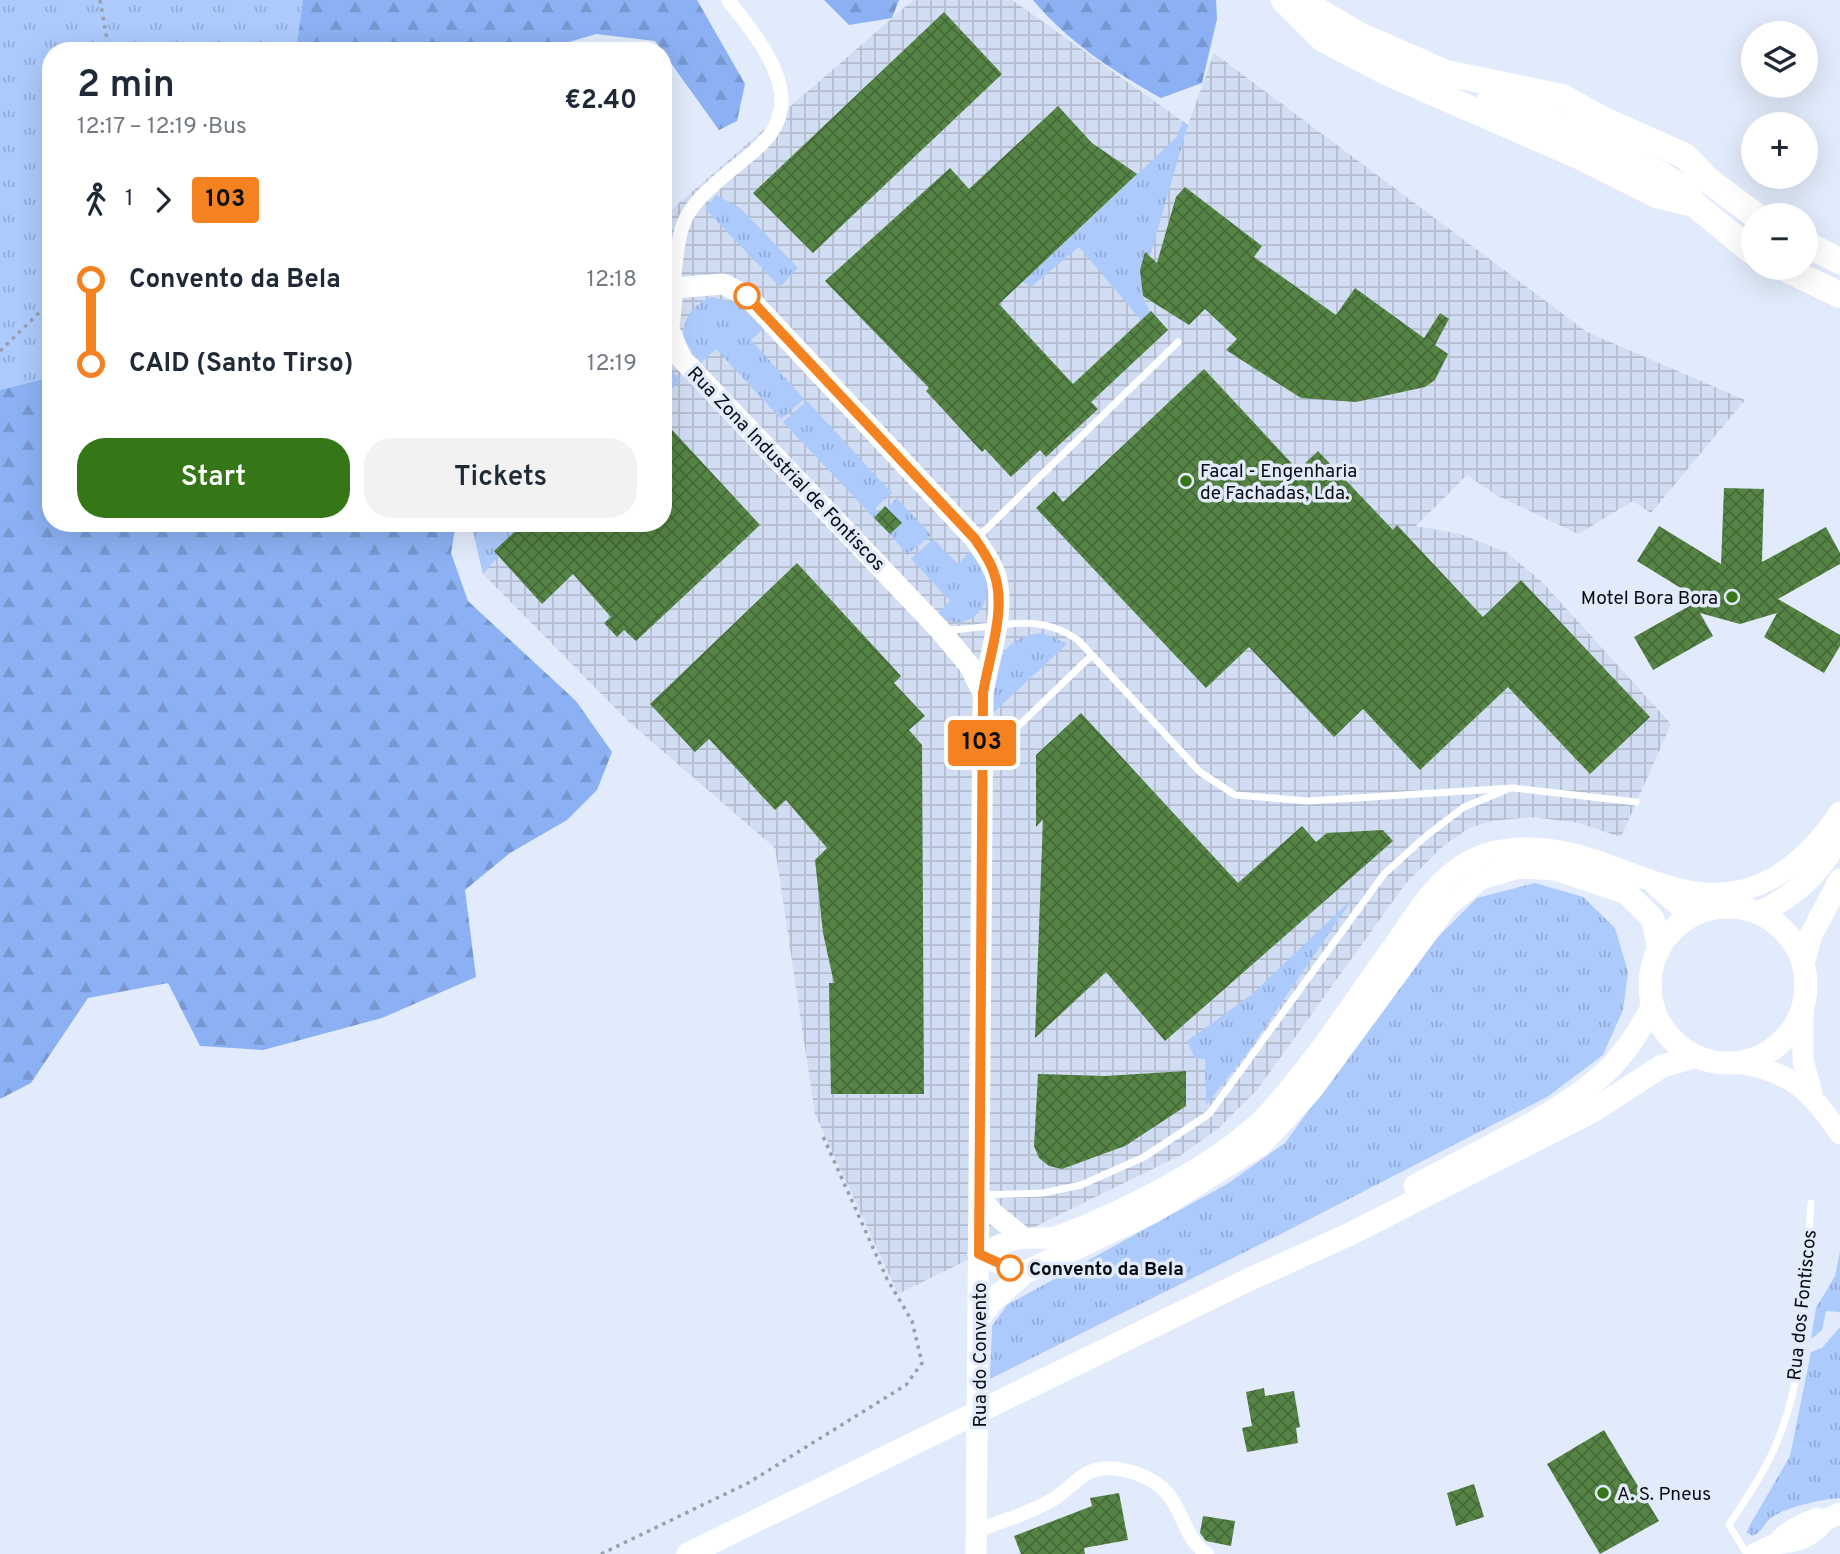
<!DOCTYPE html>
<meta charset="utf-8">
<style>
:root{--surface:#fff;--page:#f2f2f3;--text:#1f2937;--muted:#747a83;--accent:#357716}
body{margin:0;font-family:Overpass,sans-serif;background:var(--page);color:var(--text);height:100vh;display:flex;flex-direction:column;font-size:26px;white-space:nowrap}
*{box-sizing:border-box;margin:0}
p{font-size:23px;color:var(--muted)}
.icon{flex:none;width:38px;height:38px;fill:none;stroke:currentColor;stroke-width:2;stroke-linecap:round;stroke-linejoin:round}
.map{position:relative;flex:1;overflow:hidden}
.panel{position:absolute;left:42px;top:42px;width:630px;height:490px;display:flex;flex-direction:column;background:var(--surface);border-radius:28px;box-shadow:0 7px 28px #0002}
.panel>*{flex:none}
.badge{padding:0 14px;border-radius:5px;font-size:24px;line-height:46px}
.controls{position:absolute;left:1741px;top:21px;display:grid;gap:14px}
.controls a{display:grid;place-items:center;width:77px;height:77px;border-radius:50%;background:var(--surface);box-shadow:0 7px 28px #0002;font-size:35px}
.map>.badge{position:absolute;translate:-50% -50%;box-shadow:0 0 0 4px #fff}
.legs{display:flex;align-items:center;gap:10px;height:77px;padding:0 35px;font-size:23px}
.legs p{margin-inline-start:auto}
.head{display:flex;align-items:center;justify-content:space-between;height:119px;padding:0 35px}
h1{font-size:38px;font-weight:600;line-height:52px}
.button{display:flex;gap:14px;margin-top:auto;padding:14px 35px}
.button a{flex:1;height:80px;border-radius:28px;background:var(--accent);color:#fff;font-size:28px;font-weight:600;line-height:80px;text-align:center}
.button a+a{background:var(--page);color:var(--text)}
ul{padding:0 35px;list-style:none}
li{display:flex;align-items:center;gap:24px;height:84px;font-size:26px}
li i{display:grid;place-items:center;width:10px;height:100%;margin:0 9px;background:currentColor}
li i::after{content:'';width:18px;height:18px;margin:-9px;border:5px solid;border-radius:50%;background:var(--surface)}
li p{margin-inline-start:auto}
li:first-child i{background:linear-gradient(#0000 50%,currentColor 0)}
li:last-child i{background:linear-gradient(currentColor 50%,#0000 0)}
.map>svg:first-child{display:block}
.industrial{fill:url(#industrial-grid)}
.grass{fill:url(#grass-tufts)}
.forest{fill:url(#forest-firs)}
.building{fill:url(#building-cross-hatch)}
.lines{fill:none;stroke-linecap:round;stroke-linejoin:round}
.path{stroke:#999fab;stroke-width:3.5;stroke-dasharray:3.5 5;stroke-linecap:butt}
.lane{stroke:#fff;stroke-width:7}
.street{stroke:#fff;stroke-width:14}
.secondary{stroke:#fff;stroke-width:21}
.primary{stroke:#fff;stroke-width:23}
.highway{stroke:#fff;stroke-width:26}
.line-1-casing{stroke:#fff;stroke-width:16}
.line-1{stroke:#f58220;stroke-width:10}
.stop-1-dot{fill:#fff;stroke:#f58220;stroke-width:3.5}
.poi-dot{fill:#357716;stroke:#e2ebfb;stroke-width:2.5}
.labels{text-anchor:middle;stroke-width:7;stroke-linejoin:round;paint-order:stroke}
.street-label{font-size:19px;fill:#090b10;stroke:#e2ebfb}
.poi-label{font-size:19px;fill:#090b10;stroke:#e2ebfb;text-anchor:start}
.stop-label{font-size:19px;font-weight:bold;fill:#090b10;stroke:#e2ebfb;text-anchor:start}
</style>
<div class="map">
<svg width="1840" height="1554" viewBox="0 0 1840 1554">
<defs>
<pattern id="industrial-grid" width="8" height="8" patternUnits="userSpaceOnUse" patternTransform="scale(1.75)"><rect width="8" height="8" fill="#d1ddf2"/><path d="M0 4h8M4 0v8" fill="none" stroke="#b2bcce"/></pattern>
<pattern id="grass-tufts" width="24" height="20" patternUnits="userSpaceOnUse" patternTransform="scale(1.75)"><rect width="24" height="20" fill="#accafc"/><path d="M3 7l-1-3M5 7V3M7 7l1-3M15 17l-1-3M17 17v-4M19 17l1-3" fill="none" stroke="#93acd7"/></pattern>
<pattern id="forest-firs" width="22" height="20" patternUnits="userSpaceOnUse" patternTransform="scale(1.75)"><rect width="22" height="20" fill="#8bb1f4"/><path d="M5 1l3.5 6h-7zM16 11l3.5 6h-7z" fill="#7797d0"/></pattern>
<pattern id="building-cross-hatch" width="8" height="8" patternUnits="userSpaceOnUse" patternTransform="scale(1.75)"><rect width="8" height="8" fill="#558445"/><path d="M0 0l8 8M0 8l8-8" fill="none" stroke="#456a38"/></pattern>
</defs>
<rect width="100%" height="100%" fill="#e2ebfb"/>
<path class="industrial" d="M913,0H1012L1188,125L1214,53L1587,332L1745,400L1651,513L1633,501L1578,534L1496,495L1467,475L1416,526L1460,534L1506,552L1542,582L1671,724L1621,837L1579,823L1532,817L1492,821L1469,828L1443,846L1406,883L1257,1090L1219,1128L1181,1155L898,1294L815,1114L775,848L629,722L483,574L471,523H663V217Z"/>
<path class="grass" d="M0,0H303L296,51H51V377L0,390Z
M1183,121L1188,125L1150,256L1140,270L1143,298L1150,312L1141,320L1079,247L1032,286L1023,282L1176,138Z
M716,195L740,208L798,268L780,287L705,209Z
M711,297L737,303L765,327L751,340L804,399L781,419L716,349L701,363L684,340C683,318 691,306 711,297Z
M663,362L681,381L663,396Z
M807,401L892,493L875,508L879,513L874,518L783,422Z
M897,498L931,535L907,555L890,534L901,523L887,508Z
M471,523H524L494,551L499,556L483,574Z
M933,539L958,564L972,550C978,561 986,573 987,586C989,615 960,634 937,614L950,601L911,559Z
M1043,633L1067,644L992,714C994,674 994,637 1043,633Z
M1535,883L1583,897L1615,928L1628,972L1623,1010L1603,1055L1547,1097L1275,1237L990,1379L992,1326L1007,1305L1227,1184L1285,1143L1426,949L1477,898Z
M1353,898L1248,1052L1206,1105L1205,1059L1195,1058L1187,1041L1251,995Z
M1840,1252V1312L1826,1311L1822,1330L1811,1339L1816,1308L1835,1276Z
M1840,1327V1498C1823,1499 1785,1507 1771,1518C1763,1524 1762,1533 1752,1536L1747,1532L1750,1525L1790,1456L1811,1352L1822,1348Z"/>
<path class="forest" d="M303,0H697L745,84L737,121L719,130L655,41L596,34L539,51H296Z
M824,0H899L892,18L849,25Z
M1033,0H1216L1217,19L1202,83L1161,98C1113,71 1068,42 1033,0Z
M51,377V523H456L451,553L468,601L576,701L612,752L597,790L567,820L510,853L465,890L476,977L382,1018L263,1050L200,1046L168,983L88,998L31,1083L0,1099V390Z"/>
<path class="building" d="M944,12L1002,74L813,253L753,193Z
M1058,106L1092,143L1137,174L999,304L1073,384L1151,311L1168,330L1091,402L1098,409L1046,457L1040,450L1011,477L985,449L982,452L926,391L929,388L825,281L950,168L969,189Z
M1185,187L1262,246L1254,257L1336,315L1355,288L1424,338L1440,313L1449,319L1435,345L1448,354L1435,380L1425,387L1356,402L1301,398L1226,350L1237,339L1205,309L1189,325L1143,296L1140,270L1145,252L1157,263L1176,197Z
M1204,369L1298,470L1318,451L1393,530L1397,525L1483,617L1521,580L1650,717L1590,774L1508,687L1420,770L1363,709L1334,737L1249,647L1206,688L1036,508L1054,491L1063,502Z
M663,420L760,525L636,641L624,630L617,637L604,623L611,617L573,574L542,604L494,551L524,523H663Z
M1724,488L1764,489L1762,562L1826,527L1840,553V564L1778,599L1840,635V646L1824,673L1764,637L1777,613L1740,624L1700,613L1713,636L1653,670L1634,637L1700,600L1637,561L1659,526L1721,564Z
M885,506L902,523L890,534L874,518Z
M797,563L901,676L894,683L925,716L909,730L922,745L924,1094H831L829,983H834L823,933L815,860L827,848L786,800L775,810L709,739L695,752L650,704Z
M1081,713L1238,883L1302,826L1316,842L1327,833L1383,830L1393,841L1165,1041L1106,972L1035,1038L1043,819L1036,827V755Z
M1186,1071V1106L1125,1146L1062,1169L1049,1166L1039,1158L1034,1146L1038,1074L1105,1076Z
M1264,1388L1265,1396L1294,1391L1300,1427L1296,1428L1298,1443L1247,1452L1242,1428L1252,1426L1246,1392Z
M1604,1430L1659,1521L1600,1554L1547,1464Z
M1474,1484L1484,1517L1456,1526L1447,1493Z
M1119,1493L1128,1540L1084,1548L1085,1554H1021L1014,1536L1092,1506L1090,1498Z
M1203,1516L1235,1521L1231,1546L1206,1541L1200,1533Z"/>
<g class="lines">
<path class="path" d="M100,0L109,51
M0,351L51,301
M601,1554L748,1483L906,1385L922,1363L912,1321L887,1279L822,1134"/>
<path class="lane" d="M978,537L1178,342
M946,630C994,630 1035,609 1078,640L1200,772L1235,795L1308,801L1513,788L1636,802
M986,742L1009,735L1092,655
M984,1195L1043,1193L1081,1185L1144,1157L1209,1114L1384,874L1426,836L1464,807L1506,790
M1816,1511L1836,1515C1822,1543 1795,1554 1764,1549C1777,1528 1793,1520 1816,1511Z
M1747,1554L1729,1525C1747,1497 1767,1469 1779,1437C1808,1365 1805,1280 1811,1203"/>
<path class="street" d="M667,289L673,288C676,268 676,244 683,225C690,205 708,190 724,176C739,163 760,149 771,133C803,88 754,34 728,0
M976,1531C1001,1521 1029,1514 1052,1500C1064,1493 1074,1481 1086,1474C1108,1461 1145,1473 1162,1488C1184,1508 1183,1538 1207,1554"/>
<path class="secondary" d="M1656,886L1677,904L1702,912
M1803,1009V1060L1812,1094
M1737,1063C1793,1072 1809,1090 1840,1134
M979,1195L993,1213L1024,1238
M979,1254C993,1248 1010,1239 1025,1238C1038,1238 1048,1240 1061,1235C1126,1210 1224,1162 1271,1110C1316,1060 1353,1002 1392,948C1414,917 1434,880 1469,861C1486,852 1507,848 1526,848C1582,847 1626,876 1679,889C1751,907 1801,869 1840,812
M976,1554L983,693C989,657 1007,609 995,573C990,560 982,550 975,539L747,296L723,284L673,288L669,329L681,358L939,629L969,665L983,693
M1754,1554L1840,1513"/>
<path class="primary" d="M1650 985a78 78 0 1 1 156 0a78 78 0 1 1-156 0Z
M1759,913C1799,893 1817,875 1840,837
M1803,964L1811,935L1840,880
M1415,1186C1474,1153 1546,1122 1598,1079C1622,1059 1638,1033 1653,1006
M979,1254L1024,1273
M979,1318L991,1302L1024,1273L1154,1211L1261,1144L1311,1090L1447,905L1481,878L1519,867L1555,869L1627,893L1653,919L1659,950
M688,1554L1248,1280L1348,1235L1591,1112L1662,1066L1695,1057"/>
<path class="highway" d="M1284,0L1323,39L1386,72L1581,157L1657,195L1694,204
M1308,0L1318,11L1359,35L1446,73L1562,97L1600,118L1685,156L1708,180L1755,215
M1490,100L1540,116L1660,174L1681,187L1694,204L1754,253
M1806,244L1840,261
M1784,268L1840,295"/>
</g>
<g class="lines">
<defs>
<path id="line-1" d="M747,296L975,539C982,550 990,560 994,573C1007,608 989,657 983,693L979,1254L1010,1268"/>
</defs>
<use href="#line-1" class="line-1-casing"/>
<use href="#line-1" class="line-1"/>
</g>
<g class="stop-1-dot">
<circle cx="747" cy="296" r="12"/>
<circle cx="1010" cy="1268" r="12"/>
</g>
<g class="poi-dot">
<circle cx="1186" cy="481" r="7"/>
<circle cx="1732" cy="597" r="7"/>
<circle cx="1603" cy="1493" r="7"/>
</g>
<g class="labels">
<g class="street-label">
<text transform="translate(787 468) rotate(46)" y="7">Rua Zona Industrial de Fontiscos</text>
<text transform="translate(1801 1305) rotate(-84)" y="7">Rua dos Fontiscos</text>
<text transform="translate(979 1355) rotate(-90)" y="7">Rua do Convento</text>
</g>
<g class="poi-label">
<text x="1200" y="477">Facal - Engenharia<tspan x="1200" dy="22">de Fachadas, Lda.</tspan></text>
<text x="1718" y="604" text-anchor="end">Motel Bora Bora</text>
<text x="1617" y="1500">A. S. Pneus</text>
</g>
<g class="stop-label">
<text x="1029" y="1275">Convento da Bela</text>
</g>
</g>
</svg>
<div class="controls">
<a><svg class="icon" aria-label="layers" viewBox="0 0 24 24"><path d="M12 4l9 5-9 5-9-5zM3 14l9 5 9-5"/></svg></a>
<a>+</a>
<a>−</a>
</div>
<b class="badge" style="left:982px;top:743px;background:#f58220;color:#111">103</b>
<section class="panel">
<div class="head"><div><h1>2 min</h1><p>12:17 – 12:19 · Bus</p></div><b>€2.40</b></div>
<div class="legs"><svg class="icon" aria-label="walk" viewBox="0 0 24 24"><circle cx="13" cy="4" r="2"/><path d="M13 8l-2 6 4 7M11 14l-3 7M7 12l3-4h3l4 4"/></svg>1<svg class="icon" aria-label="forward" viewBox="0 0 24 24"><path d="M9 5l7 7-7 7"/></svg><b class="badge" style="background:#f58220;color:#111">103</b></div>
<ul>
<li><i style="color:#f58220"></i><b>Convento da Bela</b><p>12:18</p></li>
<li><i style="color:#f58220"></i><b>CAID (Santo Tirso)</b><p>12:19</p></li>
</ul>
<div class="button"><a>Start</a><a>Tickets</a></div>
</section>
</div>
